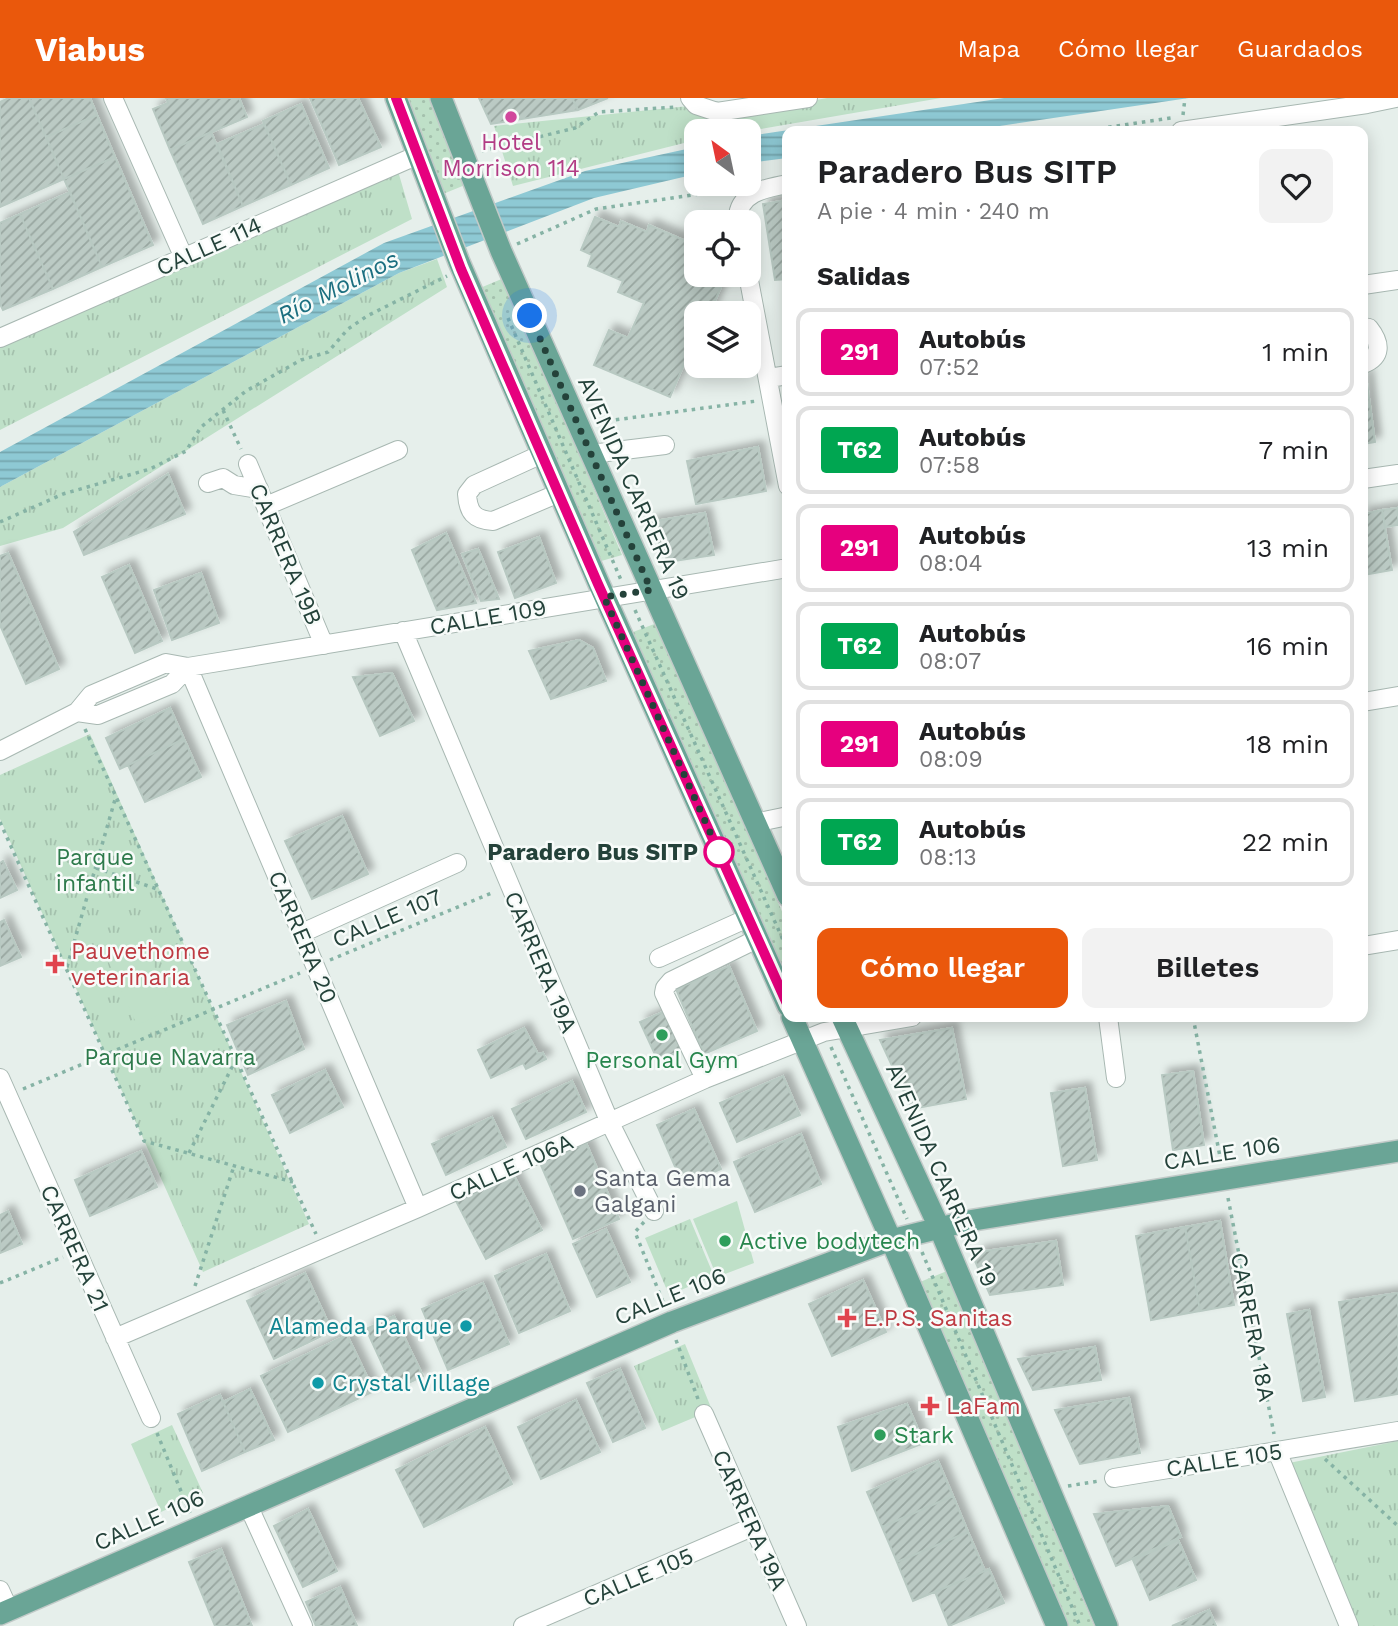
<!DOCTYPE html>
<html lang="es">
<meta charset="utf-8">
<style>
:root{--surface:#fff;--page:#f2f2f2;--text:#202124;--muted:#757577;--line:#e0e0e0;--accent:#ea580c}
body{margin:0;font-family:"Work Sans",sans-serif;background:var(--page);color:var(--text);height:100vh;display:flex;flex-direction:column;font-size:26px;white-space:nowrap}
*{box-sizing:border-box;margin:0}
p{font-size:23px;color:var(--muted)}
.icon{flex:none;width:38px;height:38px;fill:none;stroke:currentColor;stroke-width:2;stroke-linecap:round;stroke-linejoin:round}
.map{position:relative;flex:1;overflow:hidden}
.side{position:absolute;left:782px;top:28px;width:586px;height:896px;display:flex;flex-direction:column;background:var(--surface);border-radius:14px;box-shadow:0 4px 18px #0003}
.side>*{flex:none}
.badge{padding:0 14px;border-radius:5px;font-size:24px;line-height:46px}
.needle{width:46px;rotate:327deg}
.fabs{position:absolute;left:684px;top:21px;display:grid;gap:14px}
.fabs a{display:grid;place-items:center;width:77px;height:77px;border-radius:14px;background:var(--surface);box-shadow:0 4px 18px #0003;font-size:35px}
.you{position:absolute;width:35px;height:35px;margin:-18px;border:5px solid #fff;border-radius:50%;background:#1a73e8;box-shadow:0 0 0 10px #1a73e833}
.map>.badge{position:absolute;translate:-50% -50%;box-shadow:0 0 0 4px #fff}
h2{padding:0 35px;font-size:26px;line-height:63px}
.round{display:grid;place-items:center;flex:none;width:74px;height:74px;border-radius:14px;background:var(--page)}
.head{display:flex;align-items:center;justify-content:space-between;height:119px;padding:0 35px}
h1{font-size:33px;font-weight:600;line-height:52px}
.action{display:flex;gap:14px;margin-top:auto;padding:14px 35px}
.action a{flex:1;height:80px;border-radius:14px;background:var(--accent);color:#fff;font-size:28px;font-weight:600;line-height:80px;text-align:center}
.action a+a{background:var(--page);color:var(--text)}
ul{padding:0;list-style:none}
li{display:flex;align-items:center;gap:21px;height:88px;margin:0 14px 10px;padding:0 21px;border:4px solid var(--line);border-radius:14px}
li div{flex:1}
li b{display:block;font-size:26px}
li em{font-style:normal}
li .badge{min-width:77px;font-weight:700;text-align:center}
header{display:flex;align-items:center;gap:42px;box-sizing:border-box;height:98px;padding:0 35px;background:var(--accent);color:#fff}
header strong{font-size:33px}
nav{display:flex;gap:38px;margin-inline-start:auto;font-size:24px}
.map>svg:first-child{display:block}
.grass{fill:url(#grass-dots)}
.park{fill:url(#park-tufts)}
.pitch{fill:#bfe0c8}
.water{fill:url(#water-rules)}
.building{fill:url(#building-hatch);stroke:#b8c9c2;stroke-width:2;filter:url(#shadow)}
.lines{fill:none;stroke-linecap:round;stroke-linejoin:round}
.minor-casing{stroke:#a8b8b2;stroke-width:20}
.major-casing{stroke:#c2cac8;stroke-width:24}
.path{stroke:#86b3a5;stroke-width:3.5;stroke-dasharray:3.5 5;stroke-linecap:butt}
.minor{stroke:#fff;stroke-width:18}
.major{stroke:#6aa596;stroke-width:21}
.line-casing{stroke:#fff;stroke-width:16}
.line{stroke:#e6007e;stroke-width:10}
.walk{stroke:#24423a;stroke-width:7;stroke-dasharray:0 12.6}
.hotel-dot{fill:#d1479c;stroke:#f7fbf9;stroke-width:2.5}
.stop-dot{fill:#fff;stroke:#e6007e;stroke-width:3.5}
.health-dot{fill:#e0444e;stroke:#f7fbf9;stroke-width:2.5}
.leisure-dot{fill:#2e9e5b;stroke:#f7fbf9;stroke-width:2.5}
.worship-dot{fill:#6b7280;stroke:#f7fbf9;stroke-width:2.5}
.culture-dot{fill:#0f9aa8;stroke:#f7fbf9;stroke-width:2.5}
.labels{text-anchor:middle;stroke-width:5;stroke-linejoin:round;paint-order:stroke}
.hotel-label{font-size:23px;fill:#b23c85;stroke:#f7fbf9}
.street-label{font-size:23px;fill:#24423a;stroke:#f7fbf9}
.stop-label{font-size:23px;font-weight:bold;fill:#24423a;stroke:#f7fbf9;text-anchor:end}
.park-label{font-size:23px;fill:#2d7a4b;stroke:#f7fbf9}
.health-label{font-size:23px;fill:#be3a42;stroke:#f7fbf9;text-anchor:start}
.leisure-label{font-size:23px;fill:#27864d;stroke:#f7fbf9;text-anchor:start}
.worship-label{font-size:23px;fill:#5b616d;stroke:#f7fbf9;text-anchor:start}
.culture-label{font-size:23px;fill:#0d838f;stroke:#f7fbf9;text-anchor:end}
.water-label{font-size:24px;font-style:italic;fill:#1c6f80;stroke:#f7fbf9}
</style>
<header>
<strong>Viabus</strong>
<nav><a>Mapa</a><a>Cómo llegar</a><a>Guardados</a></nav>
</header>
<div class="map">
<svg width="1398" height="1528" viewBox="0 0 1398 1528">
<defs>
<pattern id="grass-dots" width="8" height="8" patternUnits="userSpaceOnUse" patternTransform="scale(1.75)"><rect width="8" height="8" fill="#bfe0c8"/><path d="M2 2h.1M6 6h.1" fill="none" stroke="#a4c1ad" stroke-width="1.8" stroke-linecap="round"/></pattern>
<pattern id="park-tufts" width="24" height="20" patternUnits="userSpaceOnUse" patternTransform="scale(1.75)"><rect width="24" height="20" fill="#bfe0c8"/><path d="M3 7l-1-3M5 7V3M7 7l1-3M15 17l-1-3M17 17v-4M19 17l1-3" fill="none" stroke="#a4c1ad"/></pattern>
<pattern id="water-rules" width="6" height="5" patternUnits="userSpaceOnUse" patternTransform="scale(1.75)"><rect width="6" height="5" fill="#8ec9d4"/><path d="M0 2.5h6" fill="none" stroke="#74a5ad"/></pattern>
<pattern id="building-hatch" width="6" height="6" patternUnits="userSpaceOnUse" patternTransform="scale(1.75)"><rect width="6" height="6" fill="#bbcac4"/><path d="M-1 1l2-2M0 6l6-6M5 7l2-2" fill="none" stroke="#98a6a0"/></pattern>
<filter id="shadow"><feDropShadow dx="6" dy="-6" stdDeviation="3.5" flood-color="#0004"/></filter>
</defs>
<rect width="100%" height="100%" fill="#e6efeb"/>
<path class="grass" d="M406,0H432L465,87L443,96Z
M504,180L622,457L598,464L480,190Z
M657,525L787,825V886L633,534Z
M947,1173L1094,1528H1066L920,1184Z"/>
<path class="park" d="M827,0H941L749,33H696V42L513,88L494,28L689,8L710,21Z
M398,73L412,121L0,332V245Z
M437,161L447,189L63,430L0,448V389L399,175Z
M90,636L309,1126L203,1174L0,721V677Z
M690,1121L714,1178L669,1197L645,1140Z
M685,1246L712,1312L662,1333L634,1268Z
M172,1327L203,1395L161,1414L131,1346Z
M1398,1343V1528H1358L1289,1365Z"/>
<path class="pitch" d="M141,840L173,910L137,927L105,856Z
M737,1103L754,1165L717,1179L693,1121Z"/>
<path class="water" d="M1004,0H1189L966,33H788L787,60L749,65V38Z
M696,49V76L594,100L399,175L0,389V354L384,145L585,73Z"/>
<path class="building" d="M9,0H29L64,81L0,109V4Z
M29,0H90L97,17L46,39Z
M166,0H239L247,19L170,52L153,11L168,5Z
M310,0H358L381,49L339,67Z
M479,0H572L578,12L491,26Z
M572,0H608L578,12Z
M301,6L329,70L291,87L263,23Z
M97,17L115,59L64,81L46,39Z
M264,26L291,87L243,108L217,46Z
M211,34L243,108L203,126L170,52Z
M115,59L153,147L102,169L64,81Z
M70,94L102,169L53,191L20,116Z
M788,102V181L775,182L763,106Z
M20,116L53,191L3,212L0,206V125Z
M595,119L619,129L621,123L647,134L649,127L695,147L686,168L696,173V177H706L723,184L710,215H696V246L688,266L685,264L670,299L594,267L609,232L628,240L644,205L618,194L623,183L588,168L592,157L581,152Z
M1366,278L1375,344L1363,346V279Z
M758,349L766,393L696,406L687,363Z
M168,376L185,416L84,457L74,434Z
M1398,410V427L1385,429L1382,412Z
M1382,412L1392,472L1363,477V416Z
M705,415L714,457L668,464L649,424Z
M446,435L476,505L437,512L412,452Z
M539,439L556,485L515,500L498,454Z
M478,451L499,501L481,503L462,456Z
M8,455L59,571L26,586L0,527V458Z
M129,467L162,543L135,555L102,479Z
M201,475L219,525L172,542L154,492Z
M579,542L593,550L606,583L551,601L529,553Z
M392,575L414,623L380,638L353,579Z
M170,610L184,641L120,671L106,640Z
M184,641L201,679L145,704L128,667Z
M342,718L368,776L312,801L285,743Z
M3,763L17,792L0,800V765Z
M4,822L21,859L0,868V824Z
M729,868L757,933L704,956L676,891Z
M286,903L304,951L248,977L227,927Z
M667,912L684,951L658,963L640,924Z
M524,930L538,956L543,955L546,961L526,971L523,965L491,980L478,952Z
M952,930L966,1001L912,1011L880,942Z
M325,972L343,1009L290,1035L272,997Z
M1193,973L1204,1047L1173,1052L1162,977Z
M783,978L800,1017L737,1044L720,1005Z
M572,983L586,1014L526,1041L512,1011Z
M1085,990L1097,1062L1063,1068L1051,995Z
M694,1011L721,1071L683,1087L657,1027Z
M492,1019L506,1049L446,1077L432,1046Z
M801,1036L821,1086L755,1114L734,1064Z
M586,1045L619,1121L573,1141L540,1065Z
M141,1053L157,1089L90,1118L75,1082Z
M512,1074L542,1132L486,1161L456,1103Z
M8,1113L22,1146L0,1155V1117Z
M1220,1123L1234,1207L1200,1213L1185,1129Z
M1185,1129L1200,1213L1151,1222L1136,1138Z
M606,1131L630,1184L597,1199L573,1146Z
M1056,1143L1063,1187L990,1197L975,1163L979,1154Z
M546,1156L570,1213L519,1235L495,1178Z
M305,1175L332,1233L274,1261L247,1203Z
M863,1182L886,1234L832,1258L809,1206Z
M483,1185L509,1246L448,1272L422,1211Z
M1398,1195V1296L1355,1303L1339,1204Z
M1309,1212L1325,1299L1303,1303L1287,1216Z
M394,1218L423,1278L394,1292L366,1231Z
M347,1237L374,1293L288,1334L261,1278Z
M1095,1249L1101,1282L1033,1292L1018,1261Z
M620,1271L645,1330L613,1344L587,1285Z
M250,1291L274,1342L245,1354L223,1304Z
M220,1297L245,1354L202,1373L178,1316Z
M1129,1300L1140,1355L1080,1366L1055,1312Z
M576,1302L600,1354L541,1381L518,1329Z
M907,1306L924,1345L852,1373L838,1329Z
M485,1329L512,1386L424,1429L396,1372Z
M938,1363L953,1398L882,1429L867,1394Z
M953,1398L968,1434L897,1464L882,1429Z
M1168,1408L1181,1439L1116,1468L1094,1416Z
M308,1411L337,1473L303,1489L274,1428Z
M968,1434L985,1473L913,1503L897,1464Z
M1178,1442L1196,1482L1150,1502L1133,1462Z
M221,1451L252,1528H215L189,1464Z
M989,1471L1004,1505L949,1528L935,1494Z
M340,1489L357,1528H316L306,1504Z
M1209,1512L1216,1528H1172Z"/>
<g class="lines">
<defs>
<path id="minor" d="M113,0L184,160
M690,0L696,7L717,14L808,0
M1181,33L1367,6L1396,0
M738,124C736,95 765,90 788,86
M748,177L788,388
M1363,187L1398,182
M1363,229L1369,230C1381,245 1382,259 1363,266
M0,240L418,57
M769,280L788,277
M542,356L474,387L467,396C468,414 474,422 493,423L559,395
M591,356L665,347
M248,366L324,547
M1363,381L1398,376
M208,385L223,380L234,387L259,391
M266,408L398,352
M403,533L610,1025L654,1113
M188,569L418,1110
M1363,604L1398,598
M77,614L98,617L172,586L188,569
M0,653L77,614L91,597L166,565L188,569L788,470
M754,725L788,718
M302,835L457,765
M1363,848L1398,842
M659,860L748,820
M1108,919L1116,980
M0,980L151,1320
M705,981L664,895L665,890L671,883L757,841
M115,1240L418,1110L705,981L824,934L912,919
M704,1316L797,1528
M1277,1353L1349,1528
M1114,1380L1398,1333
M248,1407L303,1528
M0,1492L9,1512
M523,1528L752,1429"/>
<path id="major" d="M396,0L459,164L599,486L788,908
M441,0L501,153L788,798
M792,919L891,1142L1057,1528
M842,919L939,1129L1107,1528
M0,1516L672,1224L891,1142L968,1123L1398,1053"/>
</defs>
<use href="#minor" class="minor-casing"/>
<use href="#major" class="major-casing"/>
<path class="path" d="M1183,17L1185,0
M1083,33L1171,20
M482,53L575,30L599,14L676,9
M517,146L596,111L734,91
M508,220L621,482
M223,312L241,351
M599,324L757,303
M0,424L63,396L150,371L186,353L201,329L246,293L301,262L328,254L348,231L367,218L447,178
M635,512L788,853
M85,631L316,1136
M0,724L144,1043L293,1084
M96,770L157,791
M330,862L494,794
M67,869L116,698
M1193,919L1221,1064
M831,949L907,1121
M23,991L300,875
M189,1055L236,961
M1228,1100L1274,1336
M644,1124L635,1134L665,1209
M922,1154L1080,1528
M0,1185L63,1159
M195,1188L234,1068
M676,1242L698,1301
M157,1335L190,1415
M1325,1361L1398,1428
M1068,1388L1099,1383"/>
<use href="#minor" class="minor"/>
<use href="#major" class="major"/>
</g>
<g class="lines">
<defs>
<path id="line" d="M396,0L461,171L598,486L788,908"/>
</defs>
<use href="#line" class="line-casing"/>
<use href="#line" class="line"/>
<path class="walk" d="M530,218L651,492L604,499L719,754"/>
</g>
<circle class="hotel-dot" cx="511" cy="19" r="7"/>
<circle class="stop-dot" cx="719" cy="754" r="14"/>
<g class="health-dot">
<path d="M51.5 855.5h7v7h7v7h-7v7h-7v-7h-7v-7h7z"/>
<path d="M843.5 1209.5h7v7h7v7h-7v7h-7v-7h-7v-7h7z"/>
<path d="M926.5 1297.5h7v7h7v7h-7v7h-7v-7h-7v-7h7z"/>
</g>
<g class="leisure-dot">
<circle cx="662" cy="937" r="7"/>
<circle cx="725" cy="1143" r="7"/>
<circle cx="880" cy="1337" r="7"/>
</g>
<circle class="worship-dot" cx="580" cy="1093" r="7"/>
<g class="culture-dot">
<circle cx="466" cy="1228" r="7"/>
<circle cx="318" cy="1285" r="7"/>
</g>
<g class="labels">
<g class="hotel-label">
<text x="511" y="52">Hotel<tspan x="511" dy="26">Morrison 114</tspan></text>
</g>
<g class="street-label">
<text transform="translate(209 148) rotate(-24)" y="8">CALLE 114</text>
<text transform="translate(634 390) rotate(66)" y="8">AVENIDA CARRERA 19</text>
<text transform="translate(286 456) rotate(67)" y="8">CARRERA 19B</text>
<text transform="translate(488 519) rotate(-10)" y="8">CALLE 109</text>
<text transform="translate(387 820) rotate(-23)" y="8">CALLE 107</text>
<text transform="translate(303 839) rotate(67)" y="8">CARRERA 20</text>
<text transform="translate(541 864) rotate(67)" y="8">CARRERA 19A</text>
<text transform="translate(1222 1055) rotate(-9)" y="8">CALLE 106</text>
<text transform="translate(511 1069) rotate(-24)" y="8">CALLE 106A</text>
<text transform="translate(942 1077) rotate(66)" y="8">AVENIDA CARRERA 19</text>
<text transform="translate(75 1150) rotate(66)" y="8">CARRERA 21</text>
<text transform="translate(670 1198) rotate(-22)" y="8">CALLE 106</text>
<text transform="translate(1253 1229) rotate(79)" y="8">CARRERA 18A</text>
<text transform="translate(1224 1362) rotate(-9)" y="8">CALLE 105</text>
<text transform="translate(149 1422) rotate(-24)" y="8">CALLE 106</text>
<text transform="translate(750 1422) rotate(66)" y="8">CARRERA 19A</text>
<text transform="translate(638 1479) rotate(-23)" y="8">CALLE 105</text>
</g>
<g class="stop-label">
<text x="698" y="762">Paradero Bus SITP</text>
</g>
<g class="park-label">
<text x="95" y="767">Parque<tspan x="95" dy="26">infantil</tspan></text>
<text x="170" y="967">Parque Navarra</text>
</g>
<g class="health-label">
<text x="71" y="861">Pauvethome<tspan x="71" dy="26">veterinaria</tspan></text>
<text x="863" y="1228">E.P.S. Sanitas</text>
<text x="946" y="1316">LaFam</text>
</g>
<g class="leisure-label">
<text x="662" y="970" text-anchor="middle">Personal Gym</text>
<text x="739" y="1151">Active bodytech</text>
<text x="894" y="1345">Stark</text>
</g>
<g class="worship-label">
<text x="594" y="1088">Santa Gema<tspan x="594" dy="26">Galgani</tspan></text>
</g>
<g class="culture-label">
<text x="452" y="1236">Alameda Parque</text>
<text x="332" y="1293" text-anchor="start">Crystal Village</text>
</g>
<g class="water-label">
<text transform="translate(338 189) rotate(-27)" y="8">Río Molinos</text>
</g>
</g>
</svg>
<div class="fabs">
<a><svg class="needle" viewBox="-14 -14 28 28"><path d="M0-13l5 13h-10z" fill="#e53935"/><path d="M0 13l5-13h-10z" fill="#757577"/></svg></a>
<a><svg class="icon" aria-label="locate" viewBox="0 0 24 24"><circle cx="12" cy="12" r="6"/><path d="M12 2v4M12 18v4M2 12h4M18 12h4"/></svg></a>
<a><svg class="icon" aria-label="layers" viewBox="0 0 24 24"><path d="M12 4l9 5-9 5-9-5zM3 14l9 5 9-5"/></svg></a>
</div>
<div class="you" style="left:530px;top:218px"></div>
<section class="side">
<div class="head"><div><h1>Paradero Bus SITP</h1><p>A pie · 4 min · 240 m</p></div><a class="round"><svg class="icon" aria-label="heart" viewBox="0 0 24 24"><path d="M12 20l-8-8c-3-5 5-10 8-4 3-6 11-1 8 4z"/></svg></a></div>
<h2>Salidas</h2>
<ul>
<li><span class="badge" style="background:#e6007e;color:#fff">291</span><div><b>Autobús</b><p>07:52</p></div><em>1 min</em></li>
<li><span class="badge" style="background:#00a651;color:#fff">T62</span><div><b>Autobús</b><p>07:58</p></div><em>7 min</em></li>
<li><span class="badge" style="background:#e6007e;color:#fff">291</span><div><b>Autobús</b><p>08:04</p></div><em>13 min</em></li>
<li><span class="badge" style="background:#00a651;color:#fff">T62</span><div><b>Autobús</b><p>08:07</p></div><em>16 min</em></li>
<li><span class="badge" style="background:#e6007e;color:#fff">291</span><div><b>Autobús</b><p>08:09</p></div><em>18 min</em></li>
<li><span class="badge" style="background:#00a651;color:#fff">T62</span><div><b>Autobús</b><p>08:13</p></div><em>22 min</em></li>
</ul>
<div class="action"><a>Cómo llegar</a><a>Billetes</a></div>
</section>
</div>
